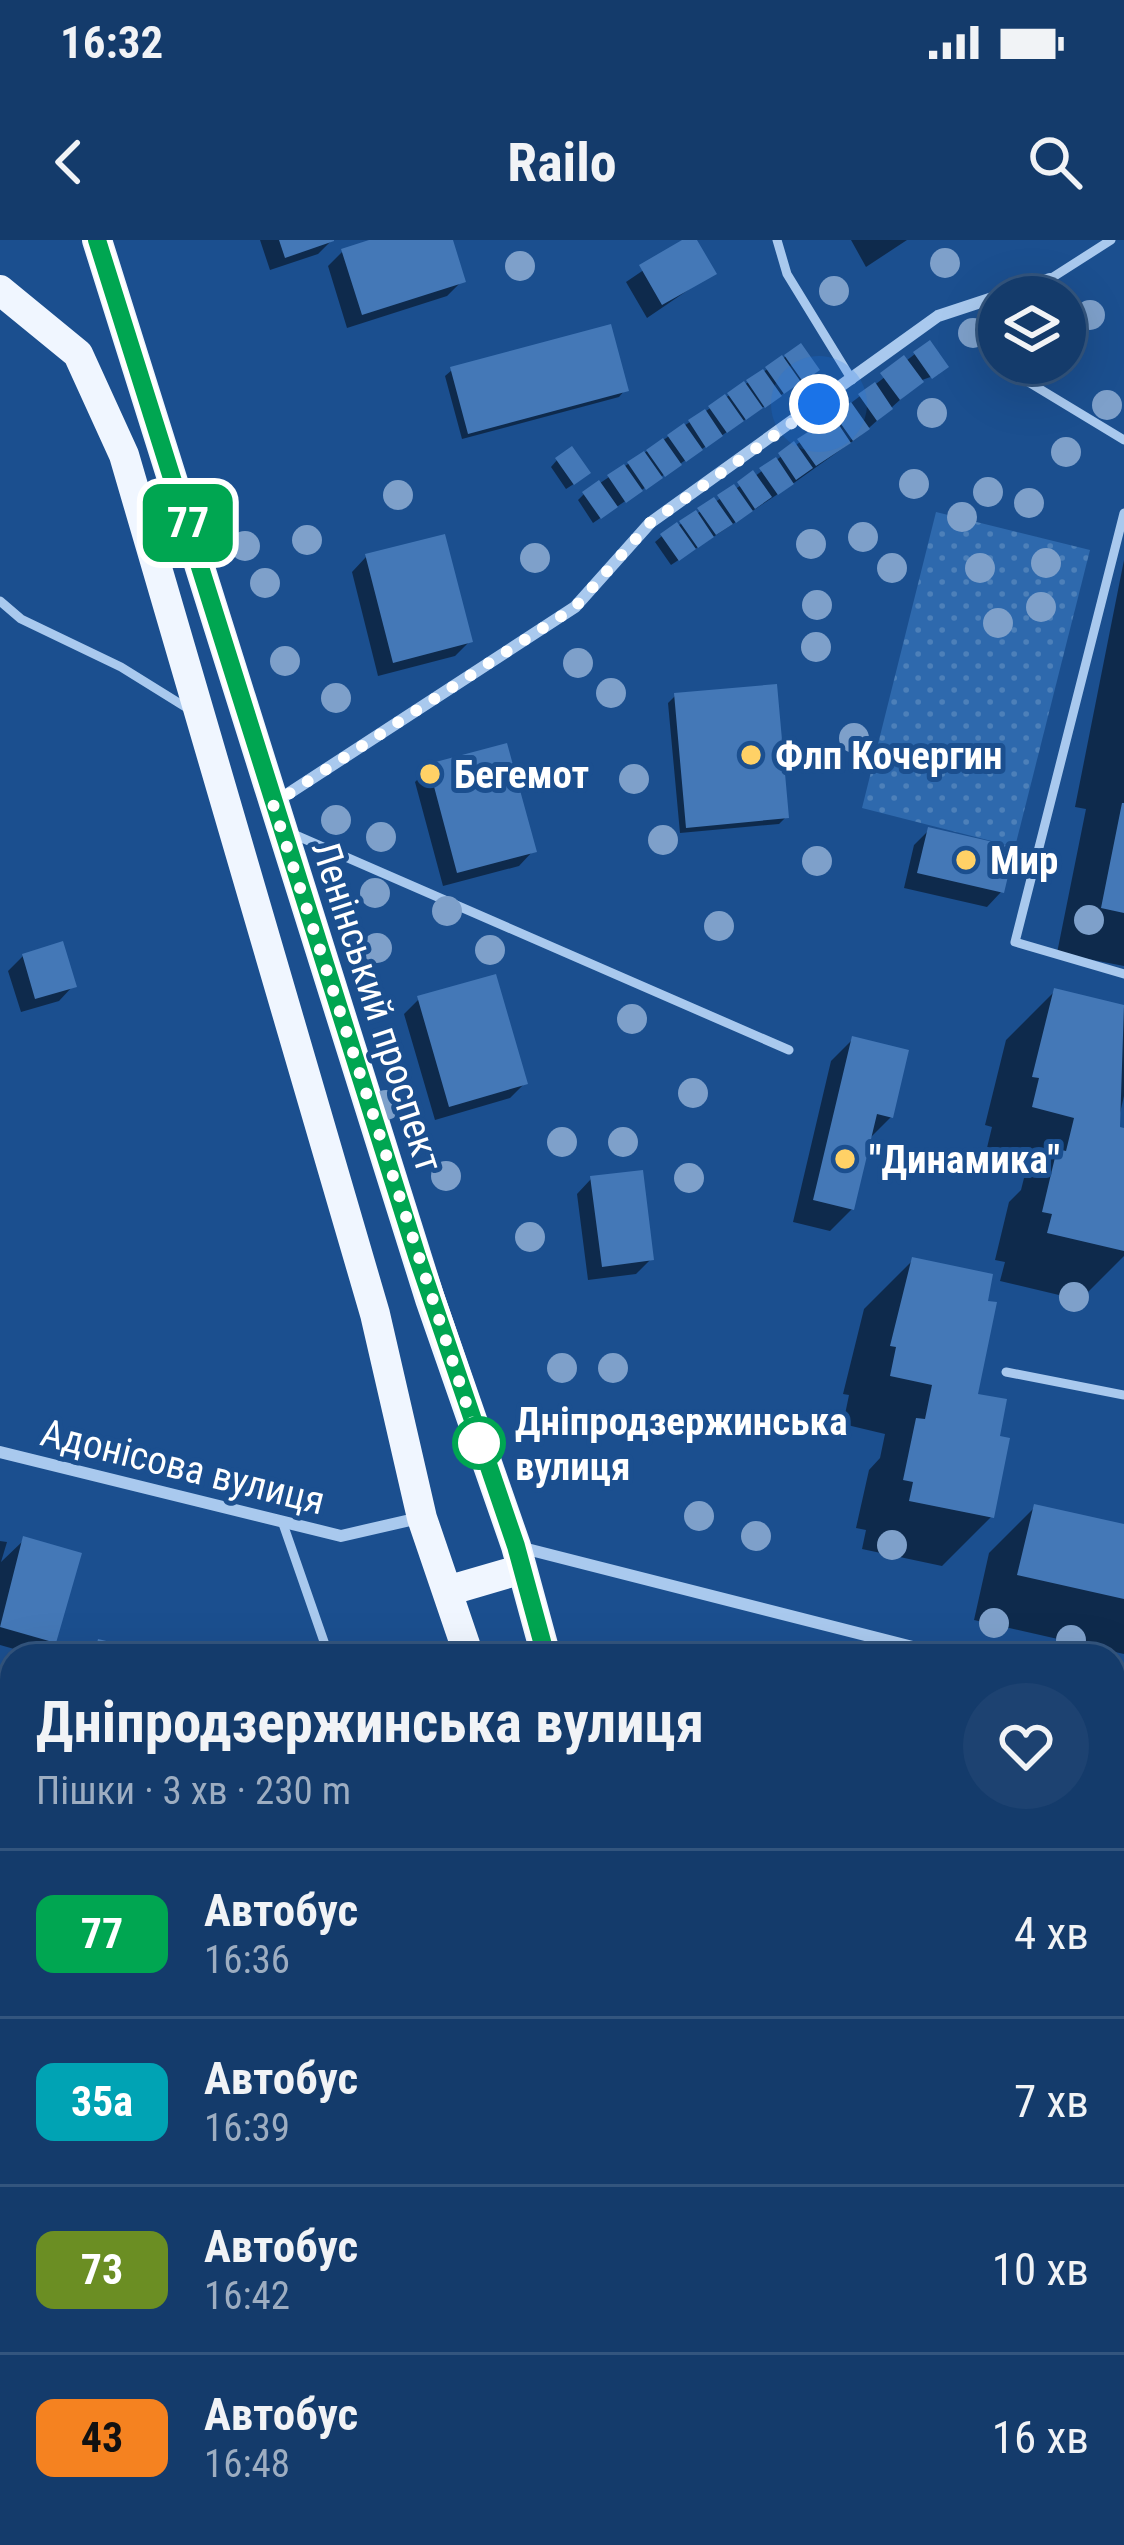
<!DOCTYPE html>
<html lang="uk">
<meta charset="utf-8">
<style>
:root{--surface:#143b6b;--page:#1d4271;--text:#f1f3f6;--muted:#9dadc1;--line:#33557e}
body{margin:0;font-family:"Roboto Condensed",sans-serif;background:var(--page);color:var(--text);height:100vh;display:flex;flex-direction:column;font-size:45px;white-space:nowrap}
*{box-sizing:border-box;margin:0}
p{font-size:39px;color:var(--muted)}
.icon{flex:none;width:66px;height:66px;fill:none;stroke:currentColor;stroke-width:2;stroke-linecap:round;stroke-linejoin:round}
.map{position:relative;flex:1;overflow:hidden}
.details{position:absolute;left:0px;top:1404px;width:1125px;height:903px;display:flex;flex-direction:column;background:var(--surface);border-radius:36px 36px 0 0;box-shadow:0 12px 48px #0002,0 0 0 3px var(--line)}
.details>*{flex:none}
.badge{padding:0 24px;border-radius:18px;font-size:42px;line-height:78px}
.buttons{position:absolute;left:978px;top:36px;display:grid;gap:24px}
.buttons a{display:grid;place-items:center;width:108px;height:108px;border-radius:50%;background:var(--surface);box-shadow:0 12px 48px #0002,0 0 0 3px var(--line);font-size:60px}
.you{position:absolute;width:60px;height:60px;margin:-30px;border:9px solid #fff;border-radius:50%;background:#1a73e8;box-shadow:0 0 0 18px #1a73e833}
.map>.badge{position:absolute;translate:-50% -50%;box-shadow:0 0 0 6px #fff}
.round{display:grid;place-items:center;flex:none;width:126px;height:126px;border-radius:63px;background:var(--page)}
.headline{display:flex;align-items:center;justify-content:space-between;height:204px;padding:0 36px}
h1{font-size:57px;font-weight:700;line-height:90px}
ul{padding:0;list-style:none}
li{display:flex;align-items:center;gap:36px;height:168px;padding:0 36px;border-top:3px solid var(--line)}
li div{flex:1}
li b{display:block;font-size:45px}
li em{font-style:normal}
li .badge{min-width:132px;font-weight:700;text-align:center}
.status{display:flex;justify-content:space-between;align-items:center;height:84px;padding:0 60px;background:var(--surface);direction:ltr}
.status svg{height:33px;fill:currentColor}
header{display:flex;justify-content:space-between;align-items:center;height:156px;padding:0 36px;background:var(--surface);font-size:54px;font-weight:700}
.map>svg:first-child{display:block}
.park{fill:url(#park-dots)}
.pitch{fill:#2e69ad}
.shadow{fill:#0007}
.building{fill:#4478b7}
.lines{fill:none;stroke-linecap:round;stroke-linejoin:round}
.service{stroke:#a9c9ee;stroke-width:9}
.minor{stroke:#a9c9ee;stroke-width:12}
.primary{stroke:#f0f6ff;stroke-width:30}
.tree{fill:#7ea0ca}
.line-casing{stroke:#fff;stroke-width:27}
.line{stroke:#00a651;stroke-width:18}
.walk{stroke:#fff;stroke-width:12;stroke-dasharray:0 21.6}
.poi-dot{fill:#ffd166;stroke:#1b4f8f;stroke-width:4.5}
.stop-dot{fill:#fff;stroke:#00a651;stroke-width:6}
.labels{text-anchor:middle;stroke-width:10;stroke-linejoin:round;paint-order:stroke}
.poi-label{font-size:39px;font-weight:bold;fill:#fff;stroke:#1b4f8f;text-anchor:start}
.street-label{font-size:39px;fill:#fff;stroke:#1b4f8f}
.stop-label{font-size:39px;font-weight:bold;fill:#fff;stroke:#1b4f8f;text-anchor:start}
</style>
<div class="status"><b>16:32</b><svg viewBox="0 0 49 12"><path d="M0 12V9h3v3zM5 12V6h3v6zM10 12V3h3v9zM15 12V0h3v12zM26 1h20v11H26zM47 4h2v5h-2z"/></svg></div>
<header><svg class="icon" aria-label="back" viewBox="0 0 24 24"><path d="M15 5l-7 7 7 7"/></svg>Railo<svg class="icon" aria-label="search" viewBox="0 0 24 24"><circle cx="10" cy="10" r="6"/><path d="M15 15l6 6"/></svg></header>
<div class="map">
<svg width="1124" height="2305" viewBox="0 0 1124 2305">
<defs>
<pattern id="park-dots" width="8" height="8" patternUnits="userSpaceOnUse" patternTransform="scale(3)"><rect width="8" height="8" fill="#2e69ad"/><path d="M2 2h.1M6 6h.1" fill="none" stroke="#4d80b9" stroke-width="1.8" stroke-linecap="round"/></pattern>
</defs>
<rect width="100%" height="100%" fill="#1b4f8f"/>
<path class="park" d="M936,272L1090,310L1015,607L862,568Z"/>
<path class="pitch" d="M1113,1524L1124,1527V2305H907L904,2295H1113Z"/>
<path class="shadow" d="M260,0H332L318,14L270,30Z
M379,0H449L462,41L447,56L347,88L328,26L343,11Z
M688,0L713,33L647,78L626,42Z
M851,0H907L866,27Z
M800,107L809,136L593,283L578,260L584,254Z
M915,114L939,134L922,140L860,196L784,250L671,325L655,302L662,296L754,237Z
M452,130L625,150L619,157L462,199L445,136Z
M557,220L580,240L566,249L551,227Z
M366,317L470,401L455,416L378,436L352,332Z
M1124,320V726L1057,713L1086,569L1075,567Z
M675,456L786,577L779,584L680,593L668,463Z
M430,527L533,611L519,626L443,646L415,542Z
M929,590L1001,652L987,667L904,648L914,605Z
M23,716L73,746L59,761L21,772L8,731Z
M1055,751L1124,768V856L1116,890L1124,891V1016L1080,1060L1000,1041L1005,1022L995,1020L1009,962L1021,950L1027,926L985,916L992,887L985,885L1006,800Z
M419,759L525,843L510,858L435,880L404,774Z
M853,799L891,877L868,900L852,969L830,991L793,982L831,821Z
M591,939L651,1019L636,1034L588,1040L577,954Z
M913,1020L975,1156L991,1277L942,1326L862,1309L866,1290L856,1288L869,1230L880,1218L885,1194L843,1184L849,1155L843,1154L864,1069Z
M1035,1267L1124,1288V1414L974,1380L989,1313Z
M24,1300L53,1401L39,1416L0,1405V1301L7,1302L1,1322Z
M12,1495V1549L0,1553V1498Z"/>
<path class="building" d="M279,0H334V1L285,18Z
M369,0H453L466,42L362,75L341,9Z
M682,0H697L717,34L662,65L639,25Z
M611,84L629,151L468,194L450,127Z
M930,100L949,127L932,139L913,112Z
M801,103L820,130L803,142L784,115Z
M782,115L801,142L784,154L765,127Z
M904,115L924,142L900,160L880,133Z
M763,129L782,156L765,168L746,140Z
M744,141L763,168L746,180L727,153Z
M875,142L893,169L877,181L858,154Z
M725,154L744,181L727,193L708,166Z
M851,162L870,189L853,201L834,174Z
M705,169L723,196L706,208L688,180Z
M833,176L851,203L816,226L797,199Z
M684,183L703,210L686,222L667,195Z
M663,198L682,225L665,237L646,210Z
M794,201L813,228L796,240L778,213Z
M572,206L591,233L574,245L555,218Z
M644,211L663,238L646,250L627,222Z
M776,217L794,244L778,255L759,228Z
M624,224L643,251L626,263L607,235Z
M753,230L772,257L755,269L737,242Z
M599,240L618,267L601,279L582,252Z
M734,244L753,271L736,283L717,255Z
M714,257L733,284L716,295L697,268Z
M696,270L714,297L698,308L679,281Z
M677,282L696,309L679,321L660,294Z
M445,294L473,402L393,423L365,314Z
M777,444L789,578L686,588L674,453Z
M507,503L537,612L457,633L428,524Z
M1122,563H1124V673L1101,668Z
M928,587L1015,607L1004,653L917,633Z
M63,701L77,747L35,759L22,714Z
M496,734L528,844L449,867L417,756Z
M1054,748L1124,765L1120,887L1124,888V1011L1047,993L1052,974L1042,972L1057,909L1066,911L1074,878L1032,867L1039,838L1032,837Z
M852,796L909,810L893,878L877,874L854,970L813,960Z
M643,930L654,1020L602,1027L590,936Z
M912,1017L993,1034L988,1061L997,1062L978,1154L1007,1159L1000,1196L1010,1198L994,1278L909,1261L913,1242L903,1240L916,1178L925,1179L932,1145L890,1136L896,1107L890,1106Z
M1034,1264L1124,1284V1359L1017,1335Z
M23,1296L82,1313L56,1403L0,1387Z
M98,1399L148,1411L147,1416H94Z
M12,1492V1541L0,1544V1495Z
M1113,1600L1124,1602V1808L1113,1807Z"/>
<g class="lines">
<path class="service" d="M777,0L787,34L852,140
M1036,57L1050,39L1111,0
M1018,123L1020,137L1124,200
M1124,273L1015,702L1124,734
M0,361L21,379L121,427L187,468
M293,594L789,810
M1006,1132L1124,1155
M282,1281L329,1416
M0,2017L12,1985"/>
<path class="minor" d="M274,563L575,367L650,283L938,76L1050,39
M0,1212L341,1296L419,1278
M519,1307L948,1416
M1113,1458L1124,1460
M0,1604L12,1600"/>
<path class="primary" d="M97,0L430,1059L516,1306L546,1416
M0,50L78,114L124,215L375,1074L422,1278L469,1416
M447,1351L522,1329
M739,2295L742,2305
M808,2295L811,2305"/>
</g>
<g class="tree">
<circle cx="945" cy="23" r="15"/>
<circle cx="520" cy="26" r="15"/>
<circle cx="834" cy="51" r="15"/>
<circle cx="1090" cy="75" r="15"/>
<circle cx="973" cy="93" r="15"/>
<circle cx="1107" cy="165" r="15"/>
<circle cx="932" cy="173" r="15"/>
<circle cx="1066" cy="212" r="15"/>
<circle cx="914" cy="244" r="15"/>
<circle cx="988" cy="252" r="15"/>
<circle cx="398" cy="255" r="15"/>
<circle cx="1029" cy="263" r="15"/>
<circle cx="962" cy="277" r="15"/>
<circle cx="863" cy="297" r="15"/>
<circle cx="307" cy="300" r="15"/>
<circle cx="811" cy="304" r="15"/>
<circle cx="245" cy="306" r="15"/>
<circle cx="535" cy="318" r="15"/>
<circle cx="1046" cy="323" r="15"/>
<circle cx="892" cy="328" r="15"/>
<circle cx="980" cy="328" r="15"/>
<circle cx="265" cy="343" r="15"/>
<circle cx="817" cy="365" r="15"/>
<circle cx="1041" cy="367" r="15"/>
<circle cx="998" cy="383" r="15"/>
<circle cx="816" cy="407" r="15"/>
<circle cx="285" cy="421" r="15"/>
<circle cx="578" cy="423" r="15"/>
<circle cx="611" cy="453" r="15"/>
<circle cx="336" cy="458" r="15"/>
<circle cx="854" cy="498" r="15"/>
<circle cx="634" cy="539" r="15"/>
<circle cx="336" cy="580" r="15"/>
<circle cx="381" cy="597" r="15"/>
<circle cx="663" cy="600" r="15"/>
<circle cx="817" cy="621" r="15"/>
<circle cx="375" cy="653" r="15"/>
<circle cx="447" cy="671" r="15"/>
<circle cx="1089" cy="680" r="15"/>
<circle cx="719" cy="686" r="15"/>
<circle cx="377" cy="708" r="15"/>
<circle cx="490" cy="710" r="15"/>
<circle cx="632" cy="779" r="15"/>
<circle cx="693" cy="853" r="15"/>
<circle cx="386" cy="865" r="15"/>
<circle cx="562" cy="902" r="15"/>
<circle cx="623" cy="902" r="15"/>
<circle cx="446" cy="936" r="15"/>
<circle cx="689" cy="938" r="15"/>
<circle cx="530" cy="997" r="15"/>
<circle cx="1074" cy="1057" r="15"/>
<circle cx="562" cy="1128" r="15"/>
<circle cx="613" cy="1128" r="15"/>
<circle cx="699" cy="1276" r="15"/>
<circle cx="756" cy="1296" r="15"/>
<circle cx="892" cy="1305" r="15"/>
<circle cx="994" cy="1383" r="15"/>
<circle cx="1071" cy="1400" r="15"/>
</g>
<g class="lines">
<defs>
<path id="line" d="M97,0L417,1016L516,1306L546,1416"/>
</defs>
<use href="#line" class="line-casing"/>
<use href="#line" class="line"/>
<path class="walk" d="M479,1203L273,564L575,367L650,283L819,164"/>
</g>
<g class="poi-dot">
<circle cx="751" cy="515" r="12"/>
<circle cx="430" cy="534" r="12"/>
<circle cx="966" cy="620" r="12"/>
<circle cx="845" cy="919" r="12"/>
</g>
<circle class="stop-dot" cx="479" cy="1203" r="24"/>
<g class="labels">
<g class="poi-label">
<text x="775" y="529">Флп Кочергин</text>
<text x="454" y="548">Бегемот</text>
<text x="990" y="634">Мир</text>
<text x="869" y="933">"Динамика"</text>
</g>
<g class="street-label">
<text transform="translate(378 766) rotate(72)" y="14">Ленінський проспект</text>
<text transform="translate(183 1226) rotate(14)" y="14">Адонісова вулиця</text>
</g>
<g class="stop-label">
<text x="515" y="1195">Дніпродзержинська<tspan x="515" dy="45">вулиця</tspan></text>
</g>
</g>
</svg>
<div class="buttons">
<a><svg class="icon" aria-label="layers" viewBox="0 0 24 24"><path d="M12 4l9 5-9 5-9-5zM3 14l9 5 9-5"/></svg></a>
</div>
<div class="you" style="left:819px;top:164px"></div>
<b class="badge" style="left:188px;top:283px;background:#00a651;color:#fff">77</b>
<section class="details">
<div class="headline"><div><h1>Дніпродзержинська вулиця</h1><p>Пішки · 3 хв · 230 m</p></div><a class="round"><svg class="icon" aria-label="heart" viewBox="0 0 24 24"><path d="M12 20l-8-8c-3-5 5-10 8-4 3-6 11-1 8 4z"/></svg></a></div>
<ul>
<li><span class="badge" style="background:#00a651;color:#fff">77</span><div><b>Автобус</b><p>16:36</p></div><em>4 хв</em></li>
<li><span class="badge" style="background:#00a3b4;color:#fff">35а</span><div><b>Автобус</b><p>16:39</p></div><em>7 хв</em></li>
<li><span class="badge" style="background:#6b8e23;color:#fff">73</span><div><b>Автобус</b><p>16:42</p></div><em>10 хв</em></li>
<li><span class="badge" style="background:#f58220;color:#111">43</span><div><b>Автобус</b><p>16:48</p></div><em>16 хв</em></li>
</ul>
</section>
</div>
